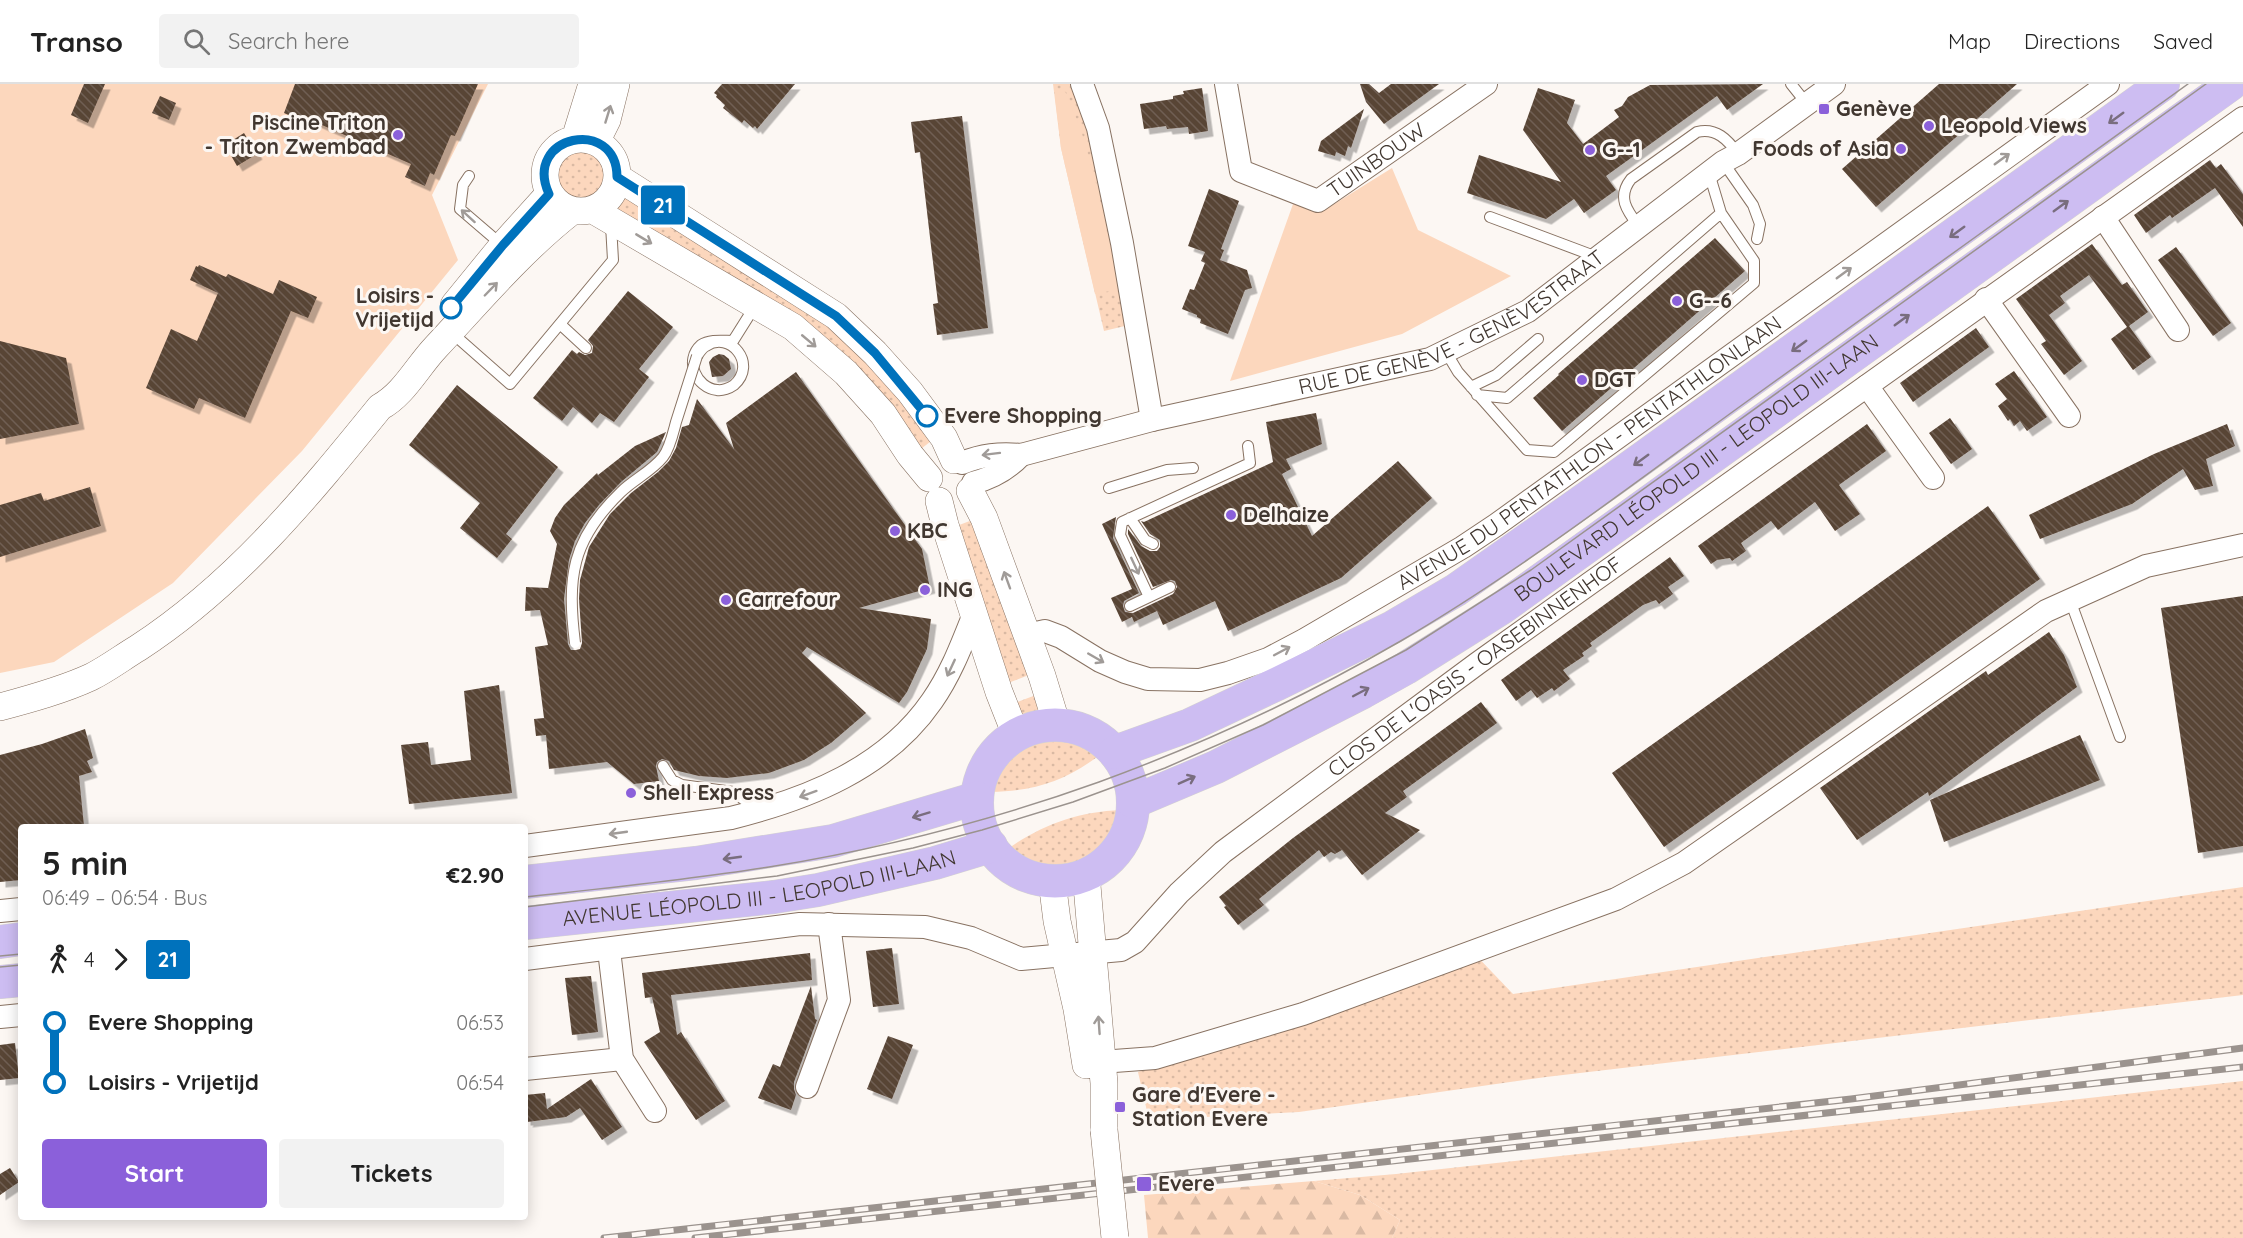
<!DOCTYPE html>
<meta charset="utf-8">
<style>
:root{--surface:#fff;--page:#f2f2f2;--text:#222;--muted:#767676;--line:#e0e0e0;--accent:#8b60da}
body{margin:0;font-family:Quicksand,sans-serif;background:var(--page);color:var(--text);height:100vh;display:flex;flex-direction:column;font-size:22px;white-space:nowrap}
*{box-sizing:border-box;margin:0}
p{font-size:20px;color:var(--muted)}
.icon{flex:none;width:33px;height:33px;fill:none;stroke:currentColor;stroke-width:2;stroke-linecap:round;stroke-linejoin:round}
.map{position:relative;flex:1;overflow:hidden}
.panel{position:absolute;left:18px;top:740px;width:510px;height:396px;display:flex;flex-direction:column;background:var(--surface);border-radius:6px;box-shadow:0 3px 15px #0003}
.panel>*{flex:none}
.badge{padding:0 12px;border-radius:4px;font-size:21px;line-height:39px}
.map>.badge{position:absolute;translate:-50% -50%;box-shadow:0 0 0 3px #fff}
.legs{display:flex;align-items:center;gap:9px;height:66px;padding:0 24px;font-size:20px}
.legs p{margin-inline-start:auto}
.summary{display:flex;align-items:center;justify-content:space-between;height:102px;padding:0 24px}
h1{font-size:33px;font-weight:800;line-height:45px}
.action{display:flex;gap:12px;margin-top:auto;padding:12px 24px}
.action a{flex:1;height:69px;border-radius:6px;background:var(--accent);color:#fff;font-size:24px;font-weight:800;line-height:69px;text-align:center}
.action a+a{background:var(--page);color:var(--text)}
ul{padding:0 24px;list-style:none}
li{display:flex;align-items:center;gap:21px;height:60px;font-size:22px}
li i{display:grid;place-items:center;width:9px;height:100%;margin:0 8px;background:currentColor}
li i::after{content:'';width:15px;height:15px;margin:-8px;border:4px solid;border-radius:50%;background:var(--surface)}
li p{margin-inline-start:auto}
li:first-child i{background:linear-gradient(#0000 50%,currentColor 0)}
li:last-child i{background:linear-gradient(currentColor 50%,#0000 0)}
header{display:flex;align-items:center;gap:36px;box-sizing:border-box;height:84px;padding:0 30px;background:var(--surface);border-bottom:2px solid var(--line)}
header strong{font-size:28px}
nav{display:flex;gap:33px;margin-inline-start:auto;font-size:21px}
.search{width:420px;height:54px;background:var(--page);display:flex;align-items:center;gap:15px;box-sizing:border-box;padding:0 21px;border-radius:6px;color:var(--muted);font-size:22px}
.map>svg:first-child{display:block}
.grass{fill:url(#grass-dots)}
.forest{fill:url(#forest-firs)}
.park{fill:#fcd7bd}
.building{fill:url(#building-back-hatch);filter:url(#shadow)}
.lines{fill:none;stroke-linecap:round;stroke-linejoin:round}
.service-casing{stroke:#887262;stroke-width:12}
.minor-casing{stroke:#887262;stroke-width:24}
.tertiary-casing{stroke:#887262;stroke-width:28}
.primary-casing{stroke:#d5d3d1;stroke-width:34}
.service{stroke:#fff;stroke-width:10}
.minor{stroke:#fff;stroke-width:22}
.tertiary{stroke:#fff;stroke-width:27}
.primary{stroke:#cdbdf2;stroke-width:33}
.tram{stroke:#9b938e;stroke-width:1.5}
.rail-casing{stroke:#9b938e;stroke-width:7}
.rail{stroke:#fcf7f3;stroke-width:4.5;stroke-dasharray:14;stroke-linecap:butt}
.service-bridge-casing{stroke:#887262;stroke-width:12;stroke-linecap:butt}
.tertiary-bridge-casing{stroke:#887262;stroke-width:28;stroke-linecap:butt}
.service-bridge{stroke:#fff;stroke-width:10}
.tertiary-bridge{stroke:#fff;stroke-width:27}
.oneway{stroke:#a09b98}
.oneway2{stroke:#796d7e}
.line-1-casing{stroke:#fff;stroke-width:14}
.line-1{stroke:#0072bc;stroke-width:9}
.poi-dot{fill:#8b60da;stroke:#fcf7f3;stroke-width:2}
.stop-1-dot{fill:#fff;stroke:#0072bc;stroke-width:3}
.labels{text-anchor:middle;stroke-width:6;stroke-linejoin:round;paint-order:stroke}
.poi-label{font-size:21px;font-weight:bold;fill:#413730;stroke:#fcf7f3;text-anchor:start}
.street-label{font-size:21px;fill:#413730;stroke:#fcf7f3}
.stop-label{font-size:21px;font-weight:bold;fill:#413730;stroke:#fcf7f3;text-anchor:end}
</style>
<header>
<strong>Transo</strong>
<div class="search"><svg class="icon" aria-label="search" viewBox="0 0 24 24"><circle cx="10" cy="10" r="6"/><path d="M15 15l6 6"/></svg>Search here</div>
<nav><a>Map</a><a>Directions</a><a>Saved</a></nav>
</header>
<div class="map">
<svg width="2243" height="1154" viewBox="0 0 2243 1154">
<defs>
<pattern id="grass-dots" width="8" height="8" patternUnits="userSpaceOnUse" patternTransform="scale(1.5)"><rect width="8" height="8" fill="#fcd7bd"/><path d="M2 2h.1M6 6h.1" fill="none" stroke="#d9b9a3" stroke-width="1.8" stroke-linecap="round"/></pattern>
<pattern id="forest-firs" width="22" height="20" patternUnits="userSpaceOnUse" patternTransform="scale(1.5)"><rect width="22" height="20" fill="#fcd7bd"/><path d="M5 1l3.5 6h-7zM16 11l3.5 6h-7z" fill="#d9b9a3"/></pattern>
<pattern id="building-back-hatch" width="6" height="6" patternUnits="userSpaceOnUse" patternTransform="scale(1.5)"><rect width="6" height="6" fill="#594536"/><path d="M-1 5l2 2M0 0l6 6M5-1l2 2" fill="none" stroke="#6f5e52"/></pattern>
<filter id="shadow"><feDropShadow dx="5.5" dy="5.5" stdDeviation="0" flood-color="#0004"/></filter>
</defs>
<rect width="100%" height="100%" fill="#fcf7f3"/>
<path class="grass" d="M1053,0H1071L1095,72L1129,241L1104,247L1061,64Z
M558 91a23 23 0 1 1 46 0a23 23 0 1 1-46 0Z
M624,104L832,238L935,354L917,368L881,318L610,126Z
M975,435L1029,591L1008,599L954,443Z
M1036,611L1041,626L1020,633L1015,619Z
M1050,652C1069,652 1087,657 1101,670C1066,697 1035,707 991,708C996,677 1020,658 1050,652Z
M1121,726C1113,765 1081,788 1041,782C1029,780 1017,774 1009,764C1044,740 1078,728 1121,726Z
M2243,803V911L1546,993L1299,1028L1149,1036L1138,988L1470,865L1513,910Z
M2243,997V1154H1392L1400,1136L1360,1111L1314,1097L1396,1090Z"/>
<path class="forest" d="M1314,1097L1360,1111L1400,1136L1392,1154H1148L1144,1111Z"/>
<path class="park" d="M0,0H488L432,111L458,176L302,367L173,499L54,578L0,589Z
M1065,7L1081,46L1096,99L1120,205L1095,210L1061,64L1055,13Z
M1392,84L1418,146L1511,192L1402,250L1230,297L1293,120L1323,127Z"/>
<path class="building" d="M84,0H105L88,39L71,31Z
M295,0H478L455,52L451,51L434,91L430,89L425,102L405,93L411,80L315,38L313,42L284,29Z
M722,0H795L757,45L755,42L753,44L744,36L742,39L723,24L725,21L716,13L717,11L714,9Z
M1360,0H1369L1379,9L1391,0H1439L1384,40L1366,18Z
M1763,0L1727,26L1717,12L1606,92L1616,106L1584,129L1574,115L1546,135L1467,109L1479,71L1561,98L1523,46L1538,4L1575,16L1567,39L1583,60L1619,33L1614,26L1622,22L1628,13L1650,1Z
M1939,0H2017L1876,123L1842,85Z
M1202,4L1208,47L1189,50L1188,43L1167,45L1166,42L1144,45L1140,20L1173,15V12L1184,10L1183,7Z
M160,12L176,19L169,36L152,29Z
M1364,25L1351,64L1348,62L1345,72L1336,68L1335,72L1318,67L1321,57Z
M962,32L988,244L937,251L933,220L938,219L931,162L920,68L915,69L911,38Z
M244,49L257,70L237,82L225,61Z
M2210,76L2216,84L2221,80L2243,110V143L2215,104L2172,134L2170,131L2146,149L2134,131Z
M1209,105L1239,117L1221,165L1224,166L1220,176L1247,186L1252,204L1245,206L1228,250L1200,239L1201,235L1197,233V231L1182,225L1190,205L1194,206L1205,179L1201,177L1205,168L1188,162Z
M1715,154L1745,187L1562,347L1533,314L1559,291L1558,290Z
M2092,160L2122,201L2127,198L2148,228L2129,242L2151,273L2133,286L2111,255L2127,243L2089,191L2060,212L2065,219L2049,231L2082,277L2064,291L2041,260L2046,257L2016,215Z
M2176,163L2231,239L2213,252L2158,176Z
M199,181L226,193L228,190L273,210L279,196L317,213L308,234L291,227L245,334L199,314L194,325L146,304L171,245L197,257L218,209L190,196L196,182L198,183Z
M628,207L673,243L639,285L649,293L614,338L600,329L592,339L573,323L562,337L533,314L572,266L577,270L579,268L585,271L592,269L593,262L588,256Z
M1976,244L1989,263L1913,318L1900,299Z
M0,257L66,274L79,340L0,355Z
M719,270L724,271L729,275L731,285L723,292L712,293L709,278L713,273Z
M2014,287L2047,333L2027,347L2020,337L2014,342L2010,335L2008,337L1998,322L2007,315L1995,300Z
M796,288L922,465L930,504L859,524L931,535L927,565L907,608L899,619L807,563L802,569L866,629L831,659L804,676L769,689L727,694L699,692L674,686L669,677L662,675L657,678L656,682L659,697L634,700L607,678L549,685L546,651L536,652L534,635L544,634L535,563L548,561L540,526L525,527L526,503L548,504L557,460L550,447L555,434L564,421L597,389L598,391L635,362L666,348L657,368L621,398L599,421L585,439L575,457L569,476L564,515L568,560L571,566H576L580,565L582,559L579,515L580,496L589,463L610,430L631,409L658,388L669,377L676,364L682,343L689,341L697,315L734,365L726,339Z
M457,301L558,383L506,450L512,455L497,474L460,444L480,419L409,361Z
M1316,329L1322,360L1286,375L1291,385L1282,390L1312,452L1398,377L1432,414L1341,494L1228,547L1215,517L1163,541L1157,527L1134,538L1132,533L1122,538L1111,514L1132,505L1102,440L1116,433L1113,454L1139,509L1124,517L1123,522L1125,528L1133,529L1173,510L1177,503L1175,497L1171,496L1153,503L1128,450V445L1141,462L1150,467H1157L1160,463V456L1150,450L1141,437L1144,438L1273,378L1266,338Z
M1950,334L1972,365L1951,380L1929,349Z
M1867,340L1886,367L1839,401L1860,430L1835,447L1815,418L1778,446L1771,437L1741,459L1746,467L1732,477L1730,474L1717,476L1711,480L1698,462Z
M2227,340L2235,362L2206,375L2213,402L2195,406L2183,385L2132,420L2040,455L2029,431L2154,370Z
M90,403L101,442L0,473V421L41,409L44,417Z
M1988,422L2040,495L1664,763L1612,689Z
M1670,473L1684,492L1668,503L1673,510L1659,520L1656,516L1643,521L1590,559L1592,562L1582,569L1584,572L1563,586L1570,595L1554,607L1552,604L1537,614L1531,606L1516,617L1501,596Z
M2243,512V762L2198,769L2161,524Z
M2049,548L2064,571L2077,603L1929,712L1928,708L1857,756L1820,704L1986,587L1988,591Z
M499,601L512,709L409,720L401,661L428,658L431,681L471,676L464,607Z
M1481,618L1497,639L1403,707L1407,713L1385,729L1420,746L1362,791L1342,766L1335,770L1331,768L1324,773L1319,766L1259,815L1264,821L1238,841L1224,823L1226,822L1219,813L1293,754Z
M85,645L93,674L87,677L92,688L79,692L84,742H21V796L0,798V671L42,660Z
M2080,651L2100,696L1944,758L1930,716Z
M892,864L899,920L873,923L866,867Z
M810,869L812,896L671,911L677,951L681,948L725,1017L696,1036L644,958L660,948L652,913L645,914L642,889Z
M591,892L598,948L572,951L565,894Z
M811,902L815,935L817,936L794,998V1005L796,1011L791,1026L758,1014L773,980L780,983Z
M888,952L913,961L892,1015L867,1005Z
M15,959L19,994L0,996V961Z
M591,995L622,1043L602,1056L580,1024L566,1033L527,1038L528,1036H525V1011L545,1009L547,1025Z
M10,1084L19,1098L0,1111V1090Z"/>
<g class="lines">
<defs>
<path id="service" d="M1791,0L1807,20
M1723,78L1753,121L1760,140L1757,155
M469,92L463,101L460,125L502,161
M1490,133L1597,173
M1640,144C1628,128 1616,114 1631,95L1697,48C1716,43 1728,56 1738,70
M560,240L586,264
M451,248L510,300L613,176L611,141
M1446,268L1458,288L1527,366L1554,368L1754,199V177L1721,129L1709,89
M697,272C699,269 702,264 706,262C730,246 758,280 734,301C730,304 722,307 717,306C696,304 684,276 701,261C710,255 723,257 733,257L755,222
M1471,303L1496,291L1538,255
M1477,311L1507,314L1721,129
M1109,404L1167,386L1193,384
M1130,434L1145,456L1153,460
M1170,503L1149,513L1120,451L1122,438L1250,379L1248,362
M2070,516L2120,653
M1130,522L1149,513
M663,682L672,696L682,701L733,708L757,725"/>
<g id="minor">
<path d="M1082,0L1098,44L1122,159L1152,336"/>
<path id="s1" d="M1226,0L1241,87L1318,117L1486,0"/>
<path d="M2103,133L2178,246"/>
<path d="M1986,215L2069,332"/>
<path d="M1867,302L1933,394"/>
<path id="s2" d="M962,379C982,371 999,369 1021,371L1152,336L1430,275L1528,227L1723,78L1738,70L1834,0"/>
<path d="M973,399C992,394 1007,386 1021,371"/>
<path id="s3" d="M1027,551L1045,547L1061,553L1100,577L1125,588L1148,595L1200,596L1228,589L1268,575L1304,556L1463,463L1496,441L2108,0"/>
<path d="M525,762L731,734C808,715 886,684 932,617C951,590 962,560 974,530"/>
<path d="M0,827L21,825"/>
<path d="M609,866L622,975L655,1027"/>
<path id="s4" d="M525,875L800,840L925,843L971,854L1021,875L1121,866L1135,858L1179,809L1223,768L1478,579L2243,34"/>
<path d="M0,933L21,931"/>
<path d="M1087,979L1155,974L1303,930L1616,815L1684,779L2046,527L2146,482L2243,461"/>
<path d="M525,985L622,975"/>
<path d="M807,1003L839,916L829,840"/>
</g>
<path id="tertiary" d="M545 91a36 36 0 1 1 72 0a36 36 0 1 1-72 0Z
M575,55L592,0
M596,58L607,36L616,0
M617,93L836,232L875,269L910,308L944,354L954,376
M593,126L793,243L846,289L883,330L910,371L929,394
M454,221L503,161L549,110
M970,407L984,434L1042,592L1057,641
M939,417L945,441L999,608L1016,651
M0,623C30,615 63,606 91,593C107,585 123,573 138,564C236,500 307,413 380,323C404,310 417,283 436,263C479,217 522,166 572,127
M1086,790L1104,999V1046
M1052,797L1057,837L1077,925L1086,981"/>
<g id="primary">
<circle cx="1055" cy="719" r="78"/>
<path d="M1115,668L1190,641L1277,600L1393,543L1456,506L1611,397L2163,0"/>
<path id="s5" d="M1133,718L1216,683L1363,608L1406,584L1503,523L2231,0"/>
<path d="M525,798L696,779L833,757L977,714"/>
<path id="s6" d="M525,839L774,813L818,806L935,779L991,762"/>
<path d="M0,858L21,855"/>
<path d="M0,898L21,896"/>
</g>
</defs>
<use href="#service" class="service-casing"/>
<use href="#minor" class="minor-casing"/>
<use href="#tertiary" class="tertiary-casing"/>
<use href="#primary" class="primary-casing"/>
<use href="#service" class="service"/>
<use href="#minor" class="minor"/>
<use href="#tertiary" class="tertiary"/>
<use href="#primary" class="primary"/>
<path class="tram" d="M525,813C607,804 688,796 769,783C881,765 993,736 1099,698C1203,660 1304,613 1399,558C1519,488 1630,402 1742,321C1891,214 2039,107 2188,0
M525,823L777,792L913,764L982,746L1073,718L1165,684L1263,641L1406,566L1531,486L2206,0
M0,872L21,870
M0,883L21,881"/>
<defs>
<path id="rail" d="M604,1154L1851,1015L2243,964
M695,1154L2243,983"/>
</defs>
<use href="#rail" class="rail-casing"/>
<use href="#rail" class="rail"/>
<defs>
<path id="service-bridge" d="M575,559C567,494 571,456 621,408C633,396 652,387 663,373C670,364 673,349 676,338C683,316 690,294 697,272"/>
<path id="tertiary-bridge" d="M1104,1046L1115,1154"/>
</defs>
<use href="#service-bridge" class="service-bridge-casing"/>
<use href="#tertiary-bridge" class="tertiary-bridge-casing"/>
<use href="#service-bridge" class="service-bridge"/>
<use href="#tertiary-bridge" class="tertiary-bridge"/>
</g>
<defs><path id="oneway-shaft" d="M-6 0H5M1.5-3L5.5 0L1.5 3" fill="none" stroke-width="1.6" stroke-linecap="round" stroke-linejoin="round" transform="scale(1.5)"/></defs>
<g class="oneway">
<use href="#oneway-shaft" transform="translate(608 30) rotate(-73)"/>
<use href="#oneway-shaft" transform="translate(2002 75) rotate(-36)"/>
<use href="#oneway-shaft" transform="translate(468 132) rotate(-138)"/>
<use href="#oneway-shaft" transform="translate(644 155) rotate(31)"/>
<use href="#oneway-shaft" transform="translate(1844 189) rotate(-36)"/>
<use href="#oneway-shaft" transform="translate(491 205) rotate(-46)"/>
<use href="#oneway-shaft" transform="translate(809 257) rotate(40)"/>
<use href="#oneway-shaft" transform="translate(991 370) rotate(173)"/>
<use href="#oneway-shaft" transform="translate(1135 482) rotate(65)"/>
<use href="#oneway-shaft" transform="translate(1007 496) rotate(-110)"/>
<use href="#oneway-shaft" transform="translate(1282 567) rotate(-28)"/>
<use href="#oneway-shaft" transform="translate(1096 574) rotate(30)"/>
<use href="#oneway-shaft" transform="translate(951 584) rotate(115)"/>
<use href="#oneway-shaft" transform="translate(808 710) rotate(160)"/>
<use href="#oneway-shaft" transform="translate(618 749) rotate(172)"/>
<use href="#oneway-shaft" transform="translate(1099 941) rotate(-94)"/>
</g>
<g class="oneway2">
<use href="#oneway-shaft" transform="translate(2116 34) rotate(144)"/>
<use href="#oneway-shaft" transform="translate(2061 122) rotate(-36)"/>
<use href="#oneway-shaft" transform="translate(1957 148) rotate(144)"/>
<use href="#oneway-shaft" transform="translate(1902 236) rotate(-36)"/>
<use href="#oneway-shaft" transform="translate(1799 262) rotate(144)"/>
<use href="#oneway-shaft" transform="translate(1641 376) rotate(144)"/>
<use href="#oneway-shaft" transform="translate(1361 608) rotate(-28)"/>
<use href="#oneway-shaft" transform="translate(1187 696) rotate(-24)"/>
<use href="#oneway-shaft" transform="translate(921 731) rotate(163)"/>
<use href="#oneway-shaft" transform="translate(732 774) rotate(172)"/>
</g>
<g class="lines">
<defs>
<path id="line-1" d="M451,224L503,161L549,110C522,51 617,32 617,93L836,232L875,269L927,332"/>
</defs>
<use href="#line-1" class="line-1-casing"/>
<use href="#line-1" class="line-1"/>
</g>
<g class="poi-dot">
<rect x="1818" y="19" width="12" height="12" rx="3"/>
<circle cx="1929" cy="42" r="6"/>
<circle cx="398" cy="51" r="6"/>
<circle cx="1901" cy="65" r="6"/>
<circle cx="1590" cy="66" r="6"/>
<circle cx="1677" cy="217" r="6"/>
<circle cx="1582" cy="296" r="6"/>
<circle cx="1231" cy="431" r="6"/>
<circle cx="895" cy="447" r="6"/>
<circle cx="925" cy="506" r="6"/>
<circle cx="726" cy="516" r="6"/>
<circle cx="631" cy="709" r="6"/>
<rect x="1114" y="1017" width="12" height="12" rx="3"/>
<rect x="1136" y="1092" width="16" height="16" rx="3"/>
</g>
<g class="stop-1-dot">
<circle cx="451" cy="224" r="10"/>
<circle cx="927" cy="332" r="10"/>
</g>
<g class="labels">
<g class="poi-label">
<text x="1836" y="32">Genève</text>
<text x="386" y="46" text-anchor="end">Piscine Triton<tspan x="386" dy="24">- Triton Zwembad</tspan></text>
<text x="1941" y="49">Leopold Views</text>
<text x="1889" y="72" text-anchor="end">Foods of Asia</text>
<text x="1602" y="73">G--1</text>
<text x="1689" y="224">G--6</text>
<text x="1594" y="303">DGT</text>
<text x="1243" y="438">Delhaize</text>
<text x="907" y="454">KBC</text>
<text x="937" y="513">ING</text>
<text x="738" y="523">Carrefour</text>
<text x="643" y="716">Shell Express</text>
<text x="1132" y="1018">Gare d'Evere -<tspan x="1132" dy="24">Station Evere</tspan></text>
<text x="1158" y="1107">Evere</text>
</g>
<g class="street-label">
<text dy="7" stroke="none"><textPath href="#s1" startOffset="242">TUINBOUW</textPath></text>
<text dy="7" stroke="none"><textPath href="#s2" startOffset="514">RUE DE GENÈVE - GENÈVESTRAAT</textPath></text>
<text dy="7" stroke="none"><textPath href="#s3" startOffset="638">AVENUE DU PENTATHLON - PENTATHLONLAAN</textPath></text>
<text dy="7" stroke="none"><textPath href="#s5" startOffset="657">BOULEVARD LÉOPOLD III - LEOPOLD III-LAAN</textPath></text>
<text dy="7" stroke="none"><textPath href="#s4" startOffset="1059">CLOS DE L'OASIS - OASEBINNENHOF</textPath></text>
<text dy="7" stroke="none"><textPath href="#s6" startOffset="237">AVENUE LÉOPOLD III - LEOPOLD III-LAAN</textPath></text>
</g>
<g class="stop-label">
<text x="434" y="219">Loisirs -<tspan x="434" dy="24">Vrijetijd</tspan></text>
<text x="944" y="339" text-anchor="start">Evere Shopping</text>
</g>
</g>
</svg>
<b class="badge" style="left:663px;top:121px;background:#0072bc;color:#fff">21</b>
<section class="panel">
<div class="summary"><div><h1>5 min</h1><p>06:49 – 06:54 · Bus</p></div><b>€2.90</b></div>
<div class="legs"><svg class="icon" aria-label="walk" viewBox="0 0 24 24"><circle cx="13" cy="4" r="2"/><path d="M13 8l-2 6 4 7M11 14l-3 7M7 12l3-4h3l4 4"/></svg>4<svg class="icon" aria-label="forward" viewBox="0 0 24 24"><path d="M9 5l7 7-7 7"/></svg><b class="badge" style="background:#0072bc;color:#fff">21</b></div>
<ul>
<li><i style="color:#0072bc"></i><b>Evere Shopping</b><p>06:53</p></li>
<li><i style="color:#0072bc"></i><b>Loisirs - Vrijetijd</b><p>06:54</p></li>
</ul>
<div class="action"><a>Start</a><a>Tickets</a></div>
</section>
</div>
